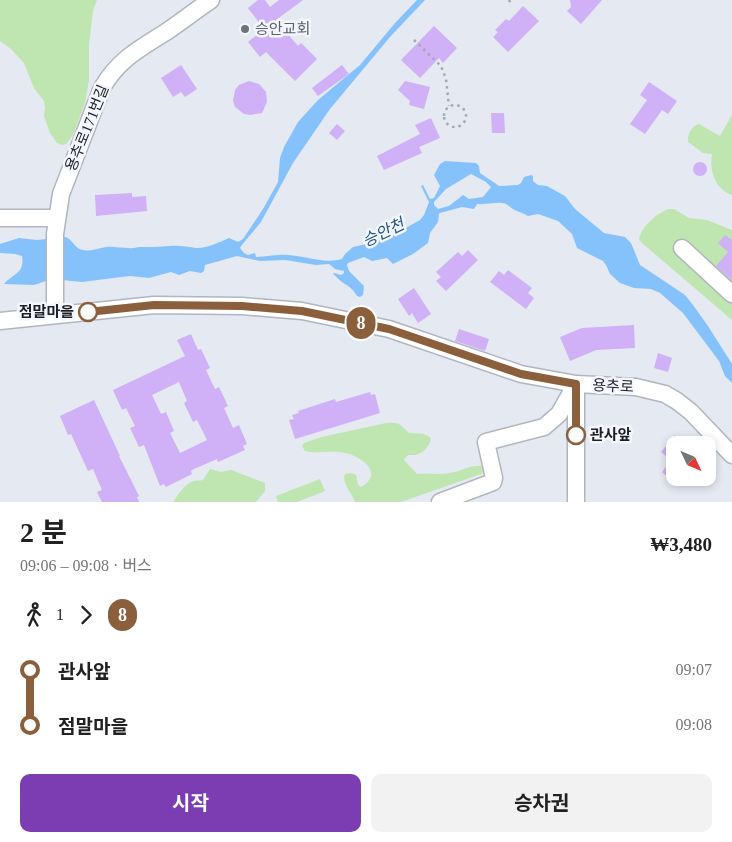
<!DOCTYPE html>
<html lang="ko">
<meta charset="utf-8">
<style>
:root{--surface:#fff;--page:#f2f2f2;--text:#222;--muted:#767676;--accent:#7d3db2}
body{margin:0;font-family:"Times New Roman","Noto Sans KR",serif;background:var(--page);color:var(--text);height:100vh;display:flex;flex-direction:column;font-size:19px;white-space:nowrap}
*{box-sizing:border-box;margin:0}
p{font-size:16px;color:var(--muted)}
.icon{flex:none;width:28px;height:28px;fill:none;stroke:currentColor;stroke-width:2;stroke-linecap:round;stroke-linejoin:round}
.map{position:relative;height:502px;overflow:hidden}
.drawer{display:flex;flex-direction:column;background:var(--surface);flex:1}
.drawer>*{flex:none}
.badge{padding:0 10px;border-radius:16px;font-size:18px;line-height:32px}
.needle{width:32px;rotate:134deg}
.controls{position:absolute;left:666px;top:436px;display:grid;gap:10px}
.controls a{display:grid;place-items:center;width:50px;height:50px;border-radius:10px;background:var(--surface);box-shadow:0 2px 8px #0003;font-size:25px}
.map>.badge{position:absolute;translate:-50% -50%;box-shadow:0 0 0 2px #fff}
.legs{display:flex;align-items:center;gap:8px;height:55px;padding:0 20px;font-size:16px}
.legs p{margin-inline-start:auto}
.summary{display:flex;align-items:center;justify-content:space-between;height:85px;padding:0 20px}
h1{font-size:28px;font-weight:700;line-height:38px}
.button{display:flex;gap:10px;margin-top:auto;padding:10px 20px}
.button a{flex:1;height:58px;border-radius:10px;background:var(--accent);color:#fff;font-size:20px;font-weight:700;line-height:58px;text-align:center}
.button a+a{background:var(--page);color:var(--text)}
ul{padding:0 20px;list-style:none}
li{display:flex;align-items:center;gap:18px;height:55px;font-size:19px}
li i{display:grid;place-items:center;width:8px;height:100%;margin:0 6px;background:currentColor}
li i::after{content:'';width:12px;height:12px;margin:-6px;border:4px solid;border-radius:50%;background:var(--surface)}
li p{margin-inline-start:auto}
li:first-child i{background:linear-gradient(#0000 50%,currentColor 0)}
li:last-child i{background:linear-gradient(currentColor 50%,#0000 0)}
.map>svg:first-child{display:block}
.green{fill:#bfe5b1}
.water{fill:#85c2fc;fill-rule:evenodd}
.building{fill:#d0b0f7;fill-rule:evenodd}
.lines{fill:none;stroke-linecap:round;stroke-linejoin:round}
.minor-casing{stroke:#b1b5bf;stroke-width:19}
.path{stroke:#a5a8b0;stroke-width:2.5;stroke-dasharray:2.5 4;stroke-linecap:butt}
.minor{stroke:#fff;stroke-width:16}
.line-1-casing{stroke:#fff;stroke-width:11}
.line-1{stroke:#8b5e3c;stroke-width:8}
.worship-dot{fill:#6b7280;stroke:#f3f6fe;stroke-width:2}
.stop-1-dot{fill:#fff;stroke:#8b5e3c;stroke-width:2.5}
.labels{text-anchor:middle;stroke-width:5;stroke-linejoin:round;paint-order:stroke}
.worship-label{font-size:15px;fill:#5b616d;stroke:#f3f6fe;text-anchor:start}
.street-label{font-size:15px;fill:#1e1f23;stroke:#f3f6fe}
.stop-label{font-size:15px;font-weight:bold;fill:#1e1f23;stroke:#f3f6fe;text-anchor:end}
.water-label{font-size:16px;font-style:italic;fill:#1e5483;stroke:#f3f6fe}
</style>
<div class="map">
<svg width="732" height="502" viewBox="0 0 732 502">
<rect width="100%" height="100%" fill="#e5e9f2"/>
<path class="green" d="M0,0H97L93,11L89,44V80L85,103L73,135L66,144L62,145L57,143L50,133L44,116L45,108L44,101L34,88L24,63L11,49L0,41Z
M732,115V195C715,189 709,170 712,154L703,153L688,142C687,134 692,126 699,124L720,136Z
M669,209H674L689,218L707,220L732,230V320L642,243L639,239C642,226 657,213 669,209Z
M386,423C399,422 400,424 409,433L424,434L431,438C431,444 424,452 418,454C412,457 408,452 404,460L417,474C428,473 439,475 450,473C461,471 469,465 481,466L485,470L481,474L401,502H355C353,494 345,489 344,477L345,474C350,473 352,473 356,475L358,485L361,487C385,473 361,456 345,453C331,450 318,454 305,451L302,446L304,443L322,437Z
M210,469L221,472L231,470L265,483V491L256,502H173C178,495 185,483 194,481C197,480 200,481 203,480Z
M320,479L325,491L297,502H278L276,496Z"/>
<path class="water" d="M417,0H425L390,37L330,109L293,163L261,222L241,246L240,248L244,253L248,255L255,253L256,257C267,257 278,254 288,255C306,256 323,264 342,259L345,254L353,247L366,244L373,240H384L420,220L424,215L429,202L421,186L423,185L430,199L434,198L440,186L434,175L440,164L445,161L476,163L479,166L480,173L499,186L518,185L521,183L524,177L531,175L533,176V181L538,185L547,186L565,196L575,209L604,233L625,237L631,243L640,265L685,295L693,305L708,326L732,364V383L725,376L719,361L683,313L660,293L651,289L634,288L620,283L610,274L606,265L603,261L577,248L572,234L558,221L538,214L528,216C523,213 522,213 517,211C513,210 510,206 506,204C498,201 487,205 477,204L474,209L462,207L440,213L439,214L438,222L430,233L428,243L413,254L393,264L387,258L372,261L364,257L348,263L347,265L349,271L364,286L363,295L360,297L357,296C351,287 351,288 342,282C339,280 336,276 333,274L334,273L341,275L344,273V271L335,269L329,264L316,265L285,260L260,261L237,256L205,265L204,271L201,273L190,271L179,275L171,272L149,278L130,276L82,282L52,279L34,285L4,284C13,273 25,274 22,256L15,254L0,253V244L19,238L37,240L66,237C73,240 75,249 83,250C92,252 98,248 106,247C113,246 121,248 129,248C132,249 136,247 140,247C151,247 160,247 170,246C175,245 191,247 196,248C205,249 220,242 229,238L238,242L243,239L263,209L278,182L280,158L284,147L298,122L318,100L360,65L395,23ZM471,174L486,182L491,187L483,197L469,199L463,195L449,206L438,209L434,205V202L446,189Z"/>
<path class="building" d="M258,0H265L270,7L279,0H303L276,20L298,46L301,43L317,59L295,81L266,52L260,57L248,42L264,29L248,8Z
M570,0H602L581,24L567,11L571,7Z
M523,6L539,21L508,52L493,37L498,32L495,30L506,19L509,21Z
M434,26L457,48L443,63L439,58L420,78L401,60Z
M181,65L197,89L185,97L181,92L173,97L161,78Z
M342,65L349,74L318,96L312,88Z
M249,81L259,84L266,92L267,102L262,113L250,115L244,114L235,107L233,101L235,90L239,85Z
M405,81L430,87L424,109L409,105L410,101L398,90Z
M649,82L677,101L668,114L662,110L645,134L630,124L647,100L640,95Z
M491,113H504L505,133H492Z
M431,118L440,138L419,147L422,153L384,170L377,156L420,134L415,125Z
M337,124L345,131L337,140L329,133Z
M693 169a7 7 0 1 1 14 0a7 7 0 1 1-14 0Z
M132,193V197L146,196L147,211L96,216L95,195Z
M725,235L732,240V280L716,266L728,252L718,243Z
M468,250L478,260L446,291L436,281L441,277L436,272L458,252L462,256Z
M508,270L532,288L528,293L534,298L526,309L490,282L499,271L504,275Z
M414,288L431,314L418,323L412,313L409,316L398,299Z
M634,325L635,348L596,350L570,361L560,337L582,328Z
M459,329L489,339L485,351L455,341Z
M191,334L198,350L201,349L210,368L206,370L215,389L219,387L228,406L224,408L233,428L239,425L247,444L243,446L245,450L218,462L217,459L194,469L191,471L192,474L166,487L164,484L160,486L144,445L139,447L130,428L135,426L126,408L122,410L113,390L185,356L177,340ZM179,382L187,401L184,403L193,422L197,420L207,440L180,453L170,433L174,431L166,412L161,414L152,395Z
M658,353L672,358L668,372L654,368Z
M370,392L371,395L375,394L380,413L295,439L289,420L294,419L292,415L299,413L298,411L335,399L336,402Z
M94,400L120,456H119L139,496L137,497L139,502H102L97,492L102,490L93,469L88,471L71,434L68,435L60,416Z
M675,435V483L662,472L671,460L661,452Z"/>
<g class="lines">
<defs>
<path id="minor" d="M0,218H56
M682,248L732,294
M55,315V234L61,194L102,88C118,60 139,49 166,32C181,22 196,10 211,0
M0,321L154,305L242,306L302,311L389,329L521,374L576,384L636,387L665,394L677,401L691,412L732,455
M576,387V502
M440,502L493,482L494,478L486,442L544,427L559,414L576,384"/>
</defs>
<use href="#minor" class="minor-casing"/>
<path class="path" d="M509,0L512,5
M414,40L441,66L446,79L449,106
M444 116a11 11 0 1 1 22 0a11 11 0 1 1-22 0Z"/>
<use href="#minor" class="minor"/>
</g>
<g class="lines">
<defs>
<path id="line-1" d="M88,312L154,305L242,306L302,311L389,329L521,374L576,384V435"/>
</defs>
<use href="#line-1" class="line-1-casing"/>
<use href="#line-1" class="line-1"/>
</g>
<circle class="worship-dot" cx="245" cy="29" r="5"/>
<g class="stop-1-dot">
<circle cx="88" cy="312" r="9"/>
<circle cx="576" cy="435" r="9"/>
</g>
<g class="labels">
<g class="worship-label">
<text x="255" y="34">승안교회</text>
</g>
<g class="street-label">
<text transform="translate(87 128) rotate(-68)" y="5">용추로171번길</text>
<text transform="translate(613 386) rotate(3)" y="5">용추로</text>
</g>
<g class="stop-label">
<text x="74" y="317">점말마을</text>
<text x="590" y="440" text-anchor="start">관사앞</text>
</g>
<g class="water-label">
<text transform="translate(383 232) rotate(-26)" y="6">승안천</text>
</g>
</g>
</svg>
<div class="controls">
<a><svg class="needle" viewBox="-14 -14 28 28"><path d="M0-13l5 13h-10z" fill="#e53935"/><path d="M0 13l5-13h-10z" fill="#767676"/></svg></a>
</div>
<b class="badge" style="left:361px;top:323px;background:#8b5e3c;color:#fff">8</b>
</div>
<section class="drawer">
<div class="summary"><div><h1>2 분</h1><p>09:06 – 09:08 · 버스</p></div><b>₩3,480</b></div>
<div class="legs"><svg class="icon" aria-label="walk" viewBox="0 0 24 24"><circle cx="13" cy="4" r="2"/><path d="M13 8l-2 6 4 7M11 14l-3 7M7 12l3-4h3l4 4"/></svg>1<svg class="icon" aria-label="forward" viewBox="0 0 24 24"><path d="M9 5l7 7-7 7"/></svg><b class="badge" style="background:#8b5e3c;color:#fff">8</b></div>
<ul>
<li><i style="color:#8b5e3c"></i><b>관사앞</b><p>09:07</p></li>
<li><i style="color:#8b5e3c"></i><b>점말마을</b><p>09:08</p></li>
</ul>
<div class="button"><a>시작</a><a>승차권</a></div>
</section>
